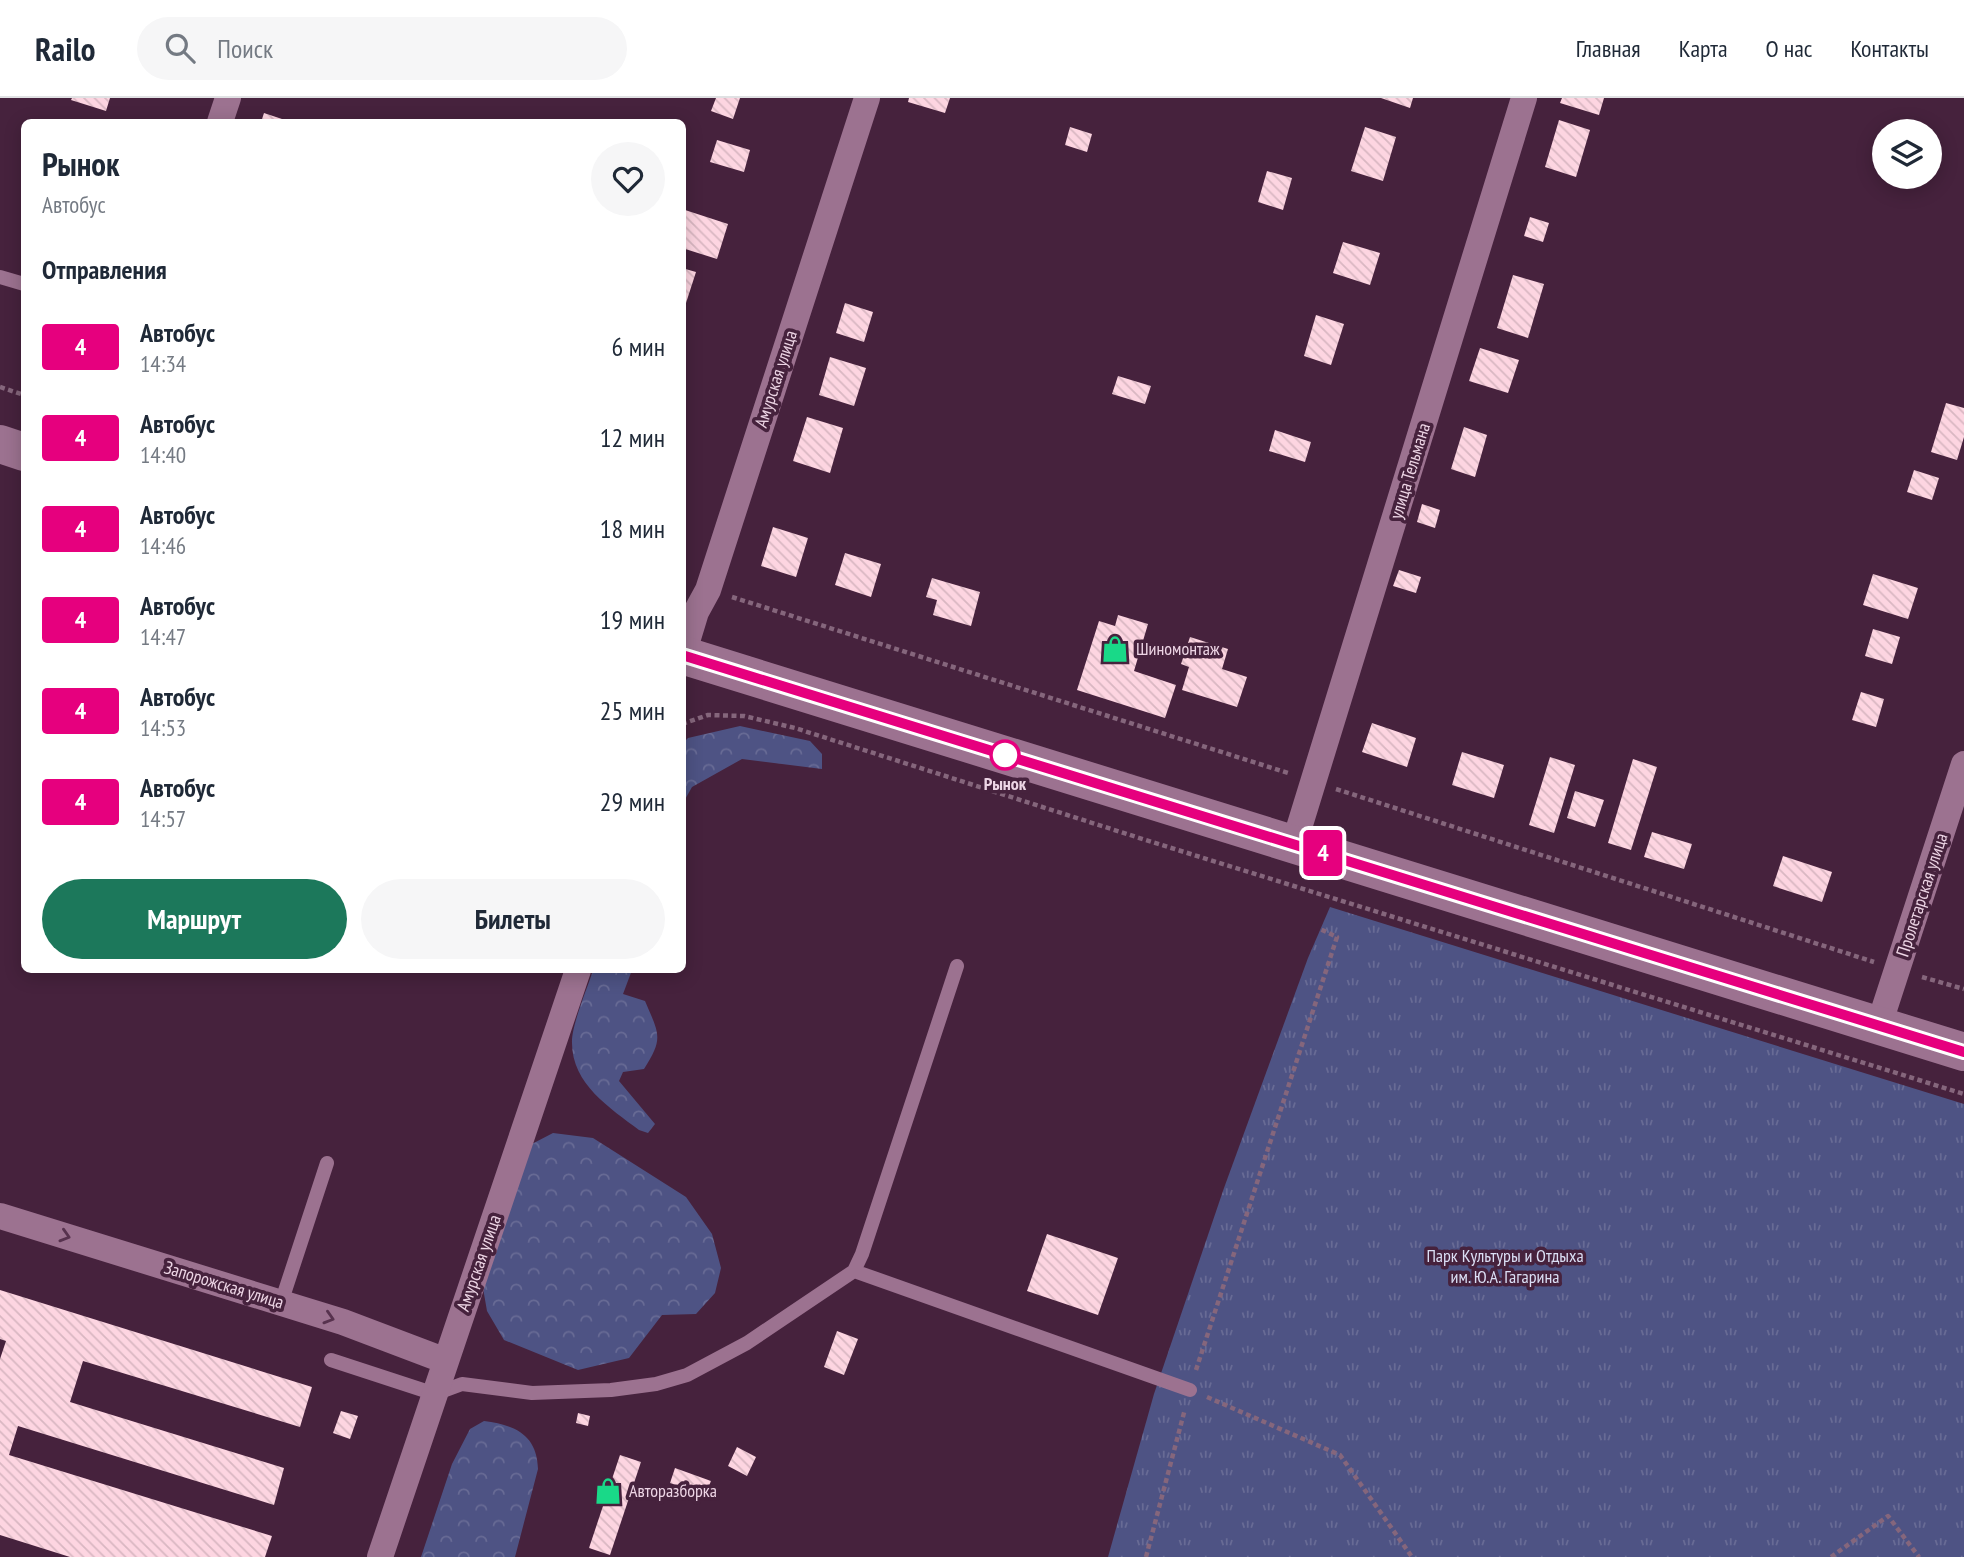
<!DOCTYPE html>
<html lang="ru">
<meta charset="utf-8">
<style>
:root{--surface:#fff;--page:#f6f6f7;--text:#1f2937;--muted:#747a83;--line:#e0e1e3;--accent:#1c785b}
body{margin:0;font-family:"PT Sans Narrow",sans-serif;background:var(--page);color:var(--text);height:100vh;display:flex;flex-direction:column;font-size:26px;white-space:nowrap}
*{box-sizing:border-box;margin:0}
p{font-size:23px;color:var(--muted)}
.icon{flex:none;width:38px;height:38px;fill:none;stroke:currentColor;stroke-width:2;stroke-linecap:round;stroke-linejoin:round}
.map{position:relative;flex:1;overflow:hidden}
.panel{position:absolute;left:21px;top:21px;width:665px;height:854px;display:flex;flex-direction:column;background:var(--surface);border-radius:10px;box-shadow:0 4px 18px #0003}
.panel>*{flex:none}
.badge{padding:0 14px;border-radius:5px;font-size:24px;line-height:46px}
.buttons{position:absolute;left:1872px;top:21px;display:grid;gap:14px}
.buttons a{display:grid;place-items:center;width:70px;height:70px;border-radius:50%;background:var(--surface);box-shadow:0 4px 18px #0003;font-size:35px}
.map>.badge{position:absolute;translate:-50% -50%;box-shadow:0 0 0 4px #fff}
h2{padding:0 21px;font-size:26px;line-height:63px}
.round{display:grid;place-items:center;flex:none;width:74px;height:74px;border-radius:37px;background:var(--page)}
.overview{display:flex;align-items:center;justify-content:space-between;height:119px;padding:0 21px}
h1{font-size:33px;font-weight:800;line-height:52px}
.button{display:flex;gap:14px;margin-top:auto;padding:14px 21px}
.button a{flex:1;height:80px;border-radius:42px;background:var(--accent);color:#fff;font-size:28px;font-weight:800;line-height:80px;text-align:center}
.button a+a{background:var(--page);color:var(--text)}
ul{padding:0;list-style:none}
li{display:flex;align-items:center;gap:21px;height:91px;padding:0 21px}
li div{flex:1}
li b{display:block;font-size:26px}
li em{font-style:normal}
li .badge{min-width:77px;font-weight:700;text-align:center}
header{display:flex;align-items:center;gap:42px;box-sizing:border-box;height:98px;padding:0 35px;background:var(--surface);border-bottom:2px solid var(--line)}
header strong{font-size:33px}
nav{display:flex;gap:38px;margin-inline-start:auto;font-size:24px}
.search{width:490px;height:63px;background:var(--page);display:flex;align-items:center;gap:18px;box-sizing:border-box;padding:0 24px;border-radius:38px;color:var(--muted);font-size:26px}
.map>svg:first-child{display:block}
.forest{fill:url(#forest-crowns)}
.park{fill:url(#park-tufts)}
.building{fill:url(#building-back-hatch)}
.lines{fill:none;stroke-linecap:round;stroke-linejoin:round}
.path{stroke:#85667c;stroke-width:4.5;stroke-dasharray:5 3.5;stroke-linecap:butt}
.service{stroke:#9c7290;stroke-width:14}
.minor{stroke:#9c7290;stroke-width:26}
.secondary{stroke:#9c7290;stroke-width:38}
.oneway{stroke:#57324e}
.line-casing{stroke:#fff;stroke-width:16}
.line{stroke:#e6007e;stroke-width:10}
.stop-dot{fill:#fff;stroke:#e6007e;stroke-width:3.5}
.labels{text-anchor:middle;stroke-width:7;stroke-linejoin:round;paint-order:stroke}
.street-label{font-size:18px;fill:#edd5e5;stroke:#46223d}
.poi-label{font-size:18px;fill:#edd5e5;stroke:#46223d;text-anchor:start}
.stop-label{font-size:18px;font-weight:bold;fill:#edd5e5;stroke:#46223d}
.park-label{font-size:18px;fill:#dbdff5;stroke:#46223d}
</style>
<header>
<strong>Railo</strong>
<div class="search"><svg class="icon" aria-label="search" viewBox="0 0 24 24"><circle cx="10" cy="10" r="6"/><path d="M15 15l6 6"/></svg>Поиск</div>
<nav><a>Главная</a><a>Карта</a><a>О нас</a><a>Контакты</a></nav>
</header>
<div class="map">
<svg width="1964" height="1459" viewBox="0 0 1964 1459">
<defs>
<pattern id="forest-crowns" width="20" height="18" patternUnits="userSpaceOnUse" patternTransform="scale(1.75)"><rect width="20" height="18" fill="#4e5384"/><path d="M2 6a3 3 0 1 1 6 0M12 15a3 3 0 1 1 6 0" fill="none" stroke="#686b95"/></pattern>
<pattern id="park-tufts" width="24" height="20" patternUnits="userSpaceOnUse" patternTransform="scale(1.75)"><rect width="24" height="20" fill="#4e5384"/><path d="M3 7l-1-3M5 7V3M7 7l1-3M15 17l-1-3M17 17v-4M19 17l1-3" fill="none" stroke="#686b95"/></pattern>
<pattern id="building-back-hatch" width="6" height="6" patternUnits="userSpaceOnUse" patternTransform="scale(1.75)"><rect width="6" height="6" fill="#fdd5e1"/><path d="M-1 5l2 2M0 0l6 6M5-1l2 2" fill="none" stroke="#d9b7c2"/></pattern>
</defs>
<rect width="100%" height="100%" fill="#46223d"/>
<path class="forest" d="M740,628L810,643L822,656V671L742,661L692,689L683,705V645L688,640Z
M593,872H632L623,896L645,903C659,936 664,940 644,971L623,974L619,983L655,1026L648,1035L639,1032C610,1010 572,986 572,945C571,928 588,889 593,872Z
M553,1035L593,1040L686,1099L712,1136L721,1170L715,1195L696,1216L662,1217L629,1260L578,1272L504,1242L487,1213L483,1190L528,1048Z
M484,1323C514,1327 537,1336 538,1371L515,1459H421L452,1366L470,1331Z"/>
<path class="park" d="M1330,809L1964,1006V1459H1108L1154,1296L1224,1090L1308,860Z"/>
<path class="building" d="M72,0H110L106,13L71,2Z
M716,0H740L733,21L711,13Z
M909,0H950L945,15L908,4Z
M1381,0H1413L1410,10Z
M1562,0H1604L1599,17L1560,5Z
M264,15L291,24H261Z
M1559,22L1590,32L1576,79L1545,69Z
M1070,29L1092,36L1087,54L1065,47Z
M1365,29L1396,39L1383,83L1351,73Z
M717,42L750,52L744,74L710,64Z
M1267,73L1292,80L1283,112L1258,104Z
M682,111L728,126L717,161L682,150Z
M1530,119L1549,125L1543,144L1524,138Z
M1343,144L1380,155L1370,187L1333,175Z
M682,170L696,174L686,205L682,204Z
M1513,177L1544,186L1528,240L1497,230Z
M845,205L873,214L864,244L836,235Z
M1316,217L1344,226L1331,267L1304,258Z
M1480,250L1519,262L1508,295L1469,283Z
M830,259L866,270L854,308L819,297Z
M1118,278L1151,288L1145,306L1112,296Z
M1946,305L1964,310V339L1957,362L1931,354Z
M807,319L843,330L830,375L793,363Z
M1464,329L1487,337L1475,379L1451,371Z
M1275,332L1311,344L1305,364L1269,353Z
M1914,372L1939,380L1932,402L1907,394Z
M1422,406L1440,412L1435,430L1417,424Z
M773,429L808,440L796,479L761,468Z
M845,455L881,466L871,499L835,487Z
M1399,472L1421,479L1416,495L1393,488Z
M1873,476L1918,490L1908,521L1863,507Z
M932,480L980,494L971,528L933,517L937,502L926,499Z
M1118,517L1148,526L1134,573L1176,587L1165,620L1077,592L1099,523L1115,528Z
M1873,531L1900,539L1892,566L1865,558Z
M1190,539L1228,551L1222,571L1247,579L1237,609L1182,592L1189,569L1181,566Z
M1861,594L1884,601L1876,629L1852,622Z
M1372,625L1416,640L1407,669L1362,654Z
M1462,654L1504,667L1494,700L1452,687Z
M1550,659L1575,667L1554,735L1529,727Z
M1633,661L1657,669L1631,752L1608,745Z
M1575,693L1604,702L1595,729L1567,720Z
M1652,734L1692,746L1684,771L1644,759Z
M1783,758L1832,774L1822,804L1773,788Z
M1047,1136L1118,1160L1098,1217L1027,1193Z
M0,1192L312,1289L300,1329L83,1263L70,1304L284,1370L274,1407L18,1328L9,1357L272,1438L265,1459H70L0,1437V1261L6,1243L0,1241Z
M837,1233L858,1241L844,1277L824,1269Z
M341,1313L358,1318L350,1341L333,1335Z
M578,1315L590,1318L588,1328L576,1325Z
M737,1349L756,1359L747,1378L728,1368Z
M620,1357L641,1364L610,1457L589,1450Z
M675,1370L711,1383L705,1397L670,1385Z"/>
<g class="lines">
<path class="path" d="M0,289L24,297
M732,499L1288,675
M682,626L708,617L744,618L795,630L1152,744L1964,996
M1336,691L1874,864
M1922,879L1964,891
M1196,1272L1337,839L1320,831
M1207,1299L1340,1357L1412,1459
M1146,1459L1185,1311
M1831,1459L1888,1418L1919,1459"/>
<path class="service" d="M0,179L24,186
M854,1173L1190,1292
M281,1205L327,1065
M331,1262L435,1296L462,1286L532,1295L611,1292L656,1286L687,1277L747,1245L854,1173L862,1156L957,868"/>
<path class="minor" d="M220,24L228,0
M682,560L696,514L708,492L867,0
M1294,746L1524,0
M1879,927L1964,666
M0,1118L343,1224L446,1263
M380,1459L578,872"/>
<path class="secondary" d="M0,346L24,354
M682,557L1964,954"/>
</g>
<defs><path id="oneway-chevron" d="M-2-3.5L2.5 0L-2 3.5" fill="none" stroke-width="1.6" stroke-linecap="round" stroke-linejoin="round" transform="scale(1.75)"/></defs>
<g class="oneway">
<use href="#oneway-chevron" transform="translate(65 1138) rotate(17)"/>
<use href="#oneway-chevron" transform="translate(329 1220) rotate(17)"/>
</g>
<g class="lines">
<defs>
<path id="line" d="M682,557L1964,954"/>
</defs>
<use href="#line" class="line-casing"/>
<use href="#line" class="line"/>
</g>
<defs>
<symbol id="shop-bare" viewBox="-9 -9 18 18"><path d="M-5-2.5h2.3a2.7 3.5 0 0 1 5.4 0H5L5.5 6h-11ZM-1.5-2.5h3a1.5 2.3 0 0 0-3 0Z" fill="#19d988" stroke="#46223d" stroke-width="2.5" paint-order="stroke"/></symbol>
</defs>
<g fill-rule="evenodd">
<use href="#shop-bare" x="1096" y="532" width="38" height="38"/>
<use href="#shop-bare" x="589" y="1374" width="38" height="38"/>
</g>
<circle class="stop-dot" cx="1005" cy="657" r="14"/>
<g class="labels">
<g class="street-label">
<text transform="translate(776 281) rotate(-72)" y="6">Амурская улица</text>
<text transform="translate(1410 373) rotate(-73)" y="6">улица Тельмана</text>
<text transform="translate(1922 797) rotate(-72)" y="6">Пролетарская улица</text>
<text transform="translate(479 1165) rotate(-71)" y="6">Амурская улица</text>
<text transform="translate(224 1187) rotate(17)" y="6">Запорожская улица</text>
</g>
<g class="poi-label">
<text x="1136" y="557">Шиномонтаж</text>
<text x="629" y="1399">Авторазборка</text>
</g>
<g class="stop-label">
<text x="1005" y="692">Рынок</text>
</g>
<g class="park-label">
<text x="1505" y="1164">Парк Культуры и Отдыха<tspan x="1505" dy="21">им. Ю.А. Гагарина</tspan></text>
</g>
</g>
</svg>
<div class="buttons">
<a><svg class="icon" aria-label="layers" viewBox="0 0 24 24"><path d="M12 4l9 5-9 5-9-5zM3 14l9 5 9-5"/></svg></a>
</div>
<b class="badge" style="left:1323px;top:755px;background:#e6007e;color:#fff">4</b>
<section class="panel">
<div class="overview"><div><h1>Рынок</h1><p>Автобус</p></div><a class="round"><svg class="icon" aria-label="heart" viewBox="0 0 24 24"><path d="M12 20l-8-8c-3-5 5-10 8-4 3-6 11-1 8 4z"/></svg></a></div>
<h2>Отправления</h2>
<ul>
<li><span class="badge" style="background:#e6007e;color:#fff">4</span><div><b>Автобус</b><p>14:34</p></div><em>6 мин</em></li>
<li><span class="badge" style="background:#e6007e;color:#fff">4</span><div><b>Автобус</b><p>14:40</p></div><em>12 мин</em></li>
<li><span class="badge" style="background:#e6007e;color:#fff">4</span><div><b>Автобус</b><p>14:46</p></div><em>18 мин</em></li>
<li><span class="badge" style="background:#e6007e;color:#fff">4</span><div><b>Автобус</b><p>14:47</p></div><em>19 мин</em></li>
<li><span class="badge" style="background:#e6007e;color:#fff">4</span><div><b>Автобус</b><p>14:53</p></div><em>25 мин</em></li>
<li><span class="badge" style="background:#e6007e;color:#fff">4</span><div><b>Автобус</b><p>14:57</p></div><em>29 мин</em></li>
</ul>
<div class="button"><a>Маршрут</a><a>Билеты</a></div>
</section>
</div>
